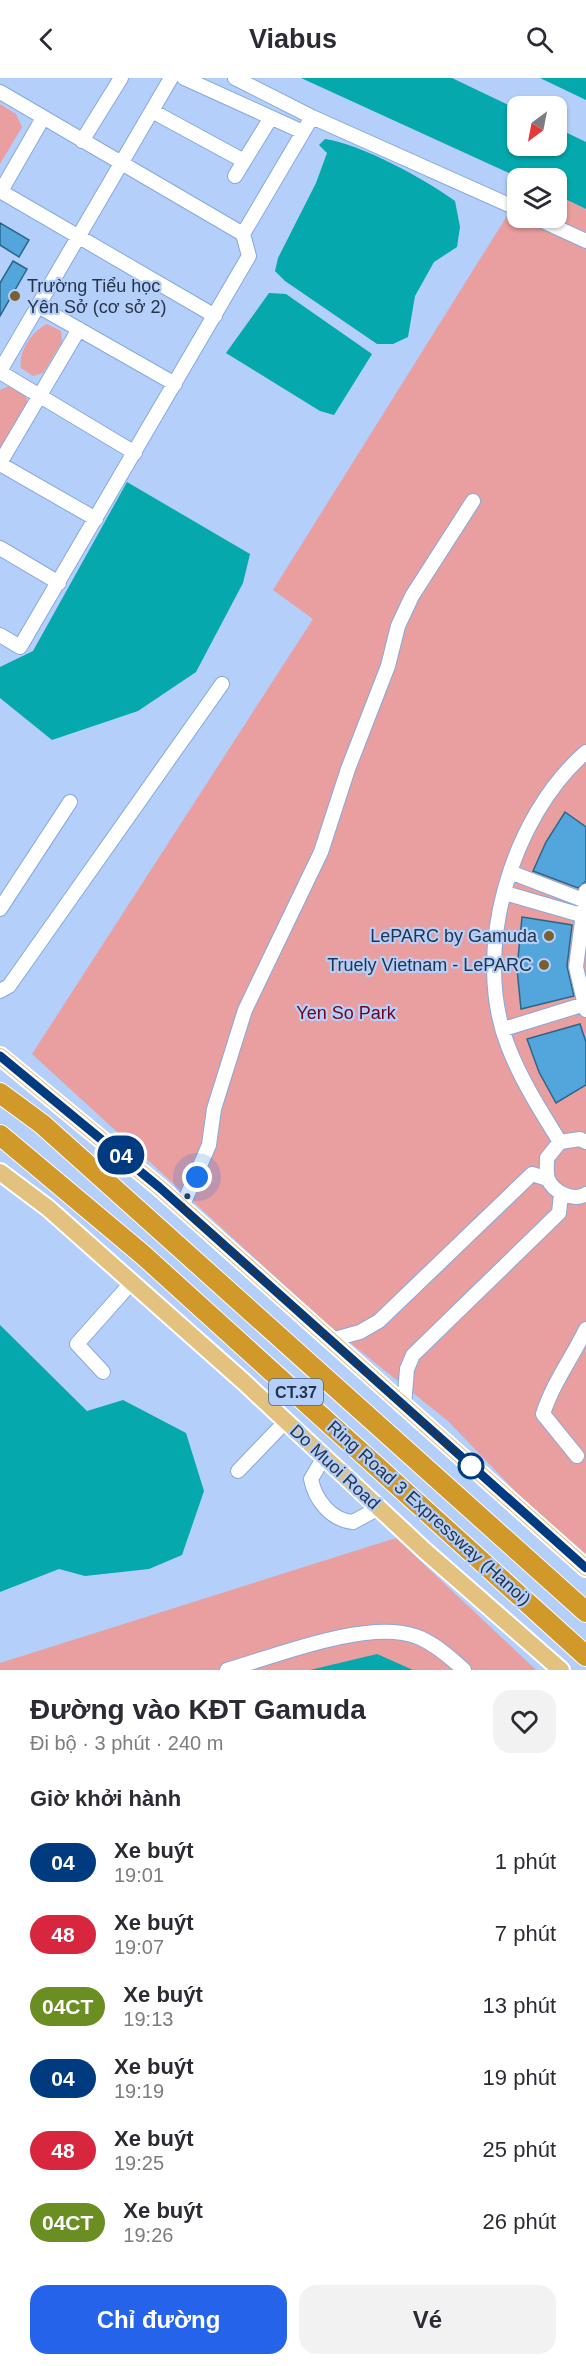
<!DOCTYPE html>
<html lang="vi">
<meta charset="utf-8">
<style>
:root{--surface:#fff;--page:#f2f2f3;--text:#2b2b33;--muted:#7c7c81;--accent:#2563eb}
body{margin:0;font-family:Helvetica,sans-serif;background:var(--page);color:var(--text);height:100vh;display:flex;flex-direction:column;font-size:22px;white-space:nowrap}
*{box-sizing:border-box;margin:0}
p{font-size:20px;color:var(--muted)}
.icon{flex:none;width:33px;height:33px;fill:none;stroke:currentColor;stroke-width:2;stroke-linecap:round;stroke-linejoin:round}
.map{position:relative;height:1592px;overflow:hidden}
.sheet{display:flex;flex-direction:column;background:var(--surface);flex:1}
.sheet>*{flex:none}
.badge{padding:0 12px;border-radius:20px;font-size:21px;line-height:39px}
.needle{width:39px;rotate:212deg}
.controls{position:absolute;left:507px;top:18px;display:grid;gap:12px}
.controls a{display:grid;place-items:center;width:60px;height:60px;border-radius:12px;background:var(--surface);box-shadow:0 2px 4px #0004;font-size:30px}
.you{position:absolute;width:30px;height:30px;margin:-15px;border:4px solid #fff;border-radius:50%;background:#1a73e8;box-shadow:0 0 0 9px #1a73e833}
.map>.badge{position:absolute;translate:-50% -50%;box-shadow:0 0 0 3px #fff}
h2{padding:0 30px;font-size:22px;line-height:54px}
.round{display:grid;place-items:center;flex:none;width:63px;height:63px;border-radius:18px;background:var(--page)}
.overview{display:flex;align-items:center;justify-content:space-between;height:102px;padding:0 30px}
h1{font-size:28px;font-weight:800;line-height:45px}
.primary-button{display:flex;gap:12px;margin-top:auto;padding:12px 30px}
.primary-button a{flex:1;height:69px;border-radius:18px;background:var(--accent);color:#fff;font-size:24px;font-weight:800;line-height:69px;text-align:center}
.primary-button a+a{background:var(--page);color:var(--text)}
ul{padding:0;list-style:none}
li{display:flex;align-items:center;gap:18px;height:72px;padding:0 30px}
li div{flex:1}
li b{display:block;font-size:22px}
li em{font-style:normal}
li .badge{min-width:66px;font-weight:700;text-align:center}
header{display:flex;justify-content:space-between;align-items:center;height:78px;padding:0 30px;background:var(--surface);font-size:27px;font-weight:800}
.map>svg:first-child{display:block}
.green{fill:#e99e9f}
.water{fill:#04a8ad}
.building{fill:#52a6db;stroke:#2b668a;stroke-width:1.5}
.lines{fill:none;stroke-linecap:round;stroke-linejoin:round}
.minor-casing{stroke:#87a9dc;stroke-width:16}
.major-casing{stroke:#fff;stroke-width:20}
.highway-casing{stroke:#fff;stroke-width:22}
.minor{stroke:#fff;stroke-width:14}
.major{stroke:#e3c17f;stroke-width:16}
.highway{stroke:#d1982a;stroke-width:20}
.line-casing{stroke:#fff;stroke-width:14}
.line{stroke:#003b80;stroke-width:9}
.walk{stroke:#263449;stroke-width:6;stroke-dasharray:0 10.8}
.poi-dot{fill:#7a5f31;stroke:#b3cffa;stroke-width:2}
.stop-dot{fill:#fff;stroke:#003b80;stroke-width:3}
.labels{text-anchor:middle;stroke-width:4.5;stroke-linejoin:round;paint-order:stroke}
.shield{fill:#b3cffa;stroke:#50627e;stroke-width:1.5}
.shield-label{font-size:16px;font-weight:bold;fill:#263449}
.poi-label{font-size:18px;fill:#263449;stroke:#b3cffa;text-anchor:end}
.park-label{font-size:18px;fill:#75011c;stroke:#b3cffa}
.street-label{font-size:18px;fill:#263449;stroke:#b3cffa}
</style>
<header><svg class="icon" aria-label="back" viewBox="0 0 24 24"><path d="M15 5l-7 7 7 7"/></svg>Viabus<svg class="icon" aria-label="search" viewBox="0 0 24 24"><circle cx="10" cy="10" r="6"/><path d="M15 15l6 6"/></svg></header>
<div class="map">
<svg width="586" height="1592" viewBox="0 0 586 1592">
<rect width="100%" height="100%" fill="#b3cffa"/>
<path class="green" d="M0,26L16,36L22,49L0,86Z
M557,117L586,131V1476L537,1436L448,1343L329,1248L32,976L313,541L273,512L517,122L518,140H556Z
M47,246L61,253L62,264L43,295L33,298L21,290C18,274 32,253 47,246Z
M9,308L26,318L28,328L0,372V312Z
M396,1460L536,1592H0V1585Z"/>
<path class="water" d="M301,0H452L517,31L518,68H556L557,50L586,64V131L557,117L556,100H520Z
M540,0H586V22Z
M325,61C361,66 425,101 455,123L460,149L457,169L434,184L415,218L408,259L393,266H377L285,203L275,193L278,180L316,105L327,75L319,67Z
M269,215L286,216L372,276L334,337L320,333L226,275Z
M127,404L250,476L243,505L196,594L138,633L52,662L0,620V589L33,573Z
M0,1247L87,1333L123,1322L186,1355L204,1413L182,1477L149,1491L85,1498L59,1491L0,1514Z
M377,1576L413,1592H310Z"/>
<path class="building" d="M0,145L29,162L19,179L0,167Z
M13,183L27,191L0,238V205Z
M565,734L586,749V803L578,810L533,793L546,764Z
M522,839L572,847L567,888L574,918L521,931L517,891Z
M580,946L586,964V1007L556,1025L539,994L527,961Z"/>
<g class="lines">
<defs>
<path id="minor" d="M184,0L303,54
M235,0L312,39L518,131
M0,14L243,156
M152,33L244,83
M82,63L121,0
M235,98L270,41
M0,113L215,238
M1,113L43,40
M536,140L586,163
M38,228L175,306
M0,293L171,0
M0,294L135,375
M0,385L79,251
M0,386L96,441
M0,470L59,505
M0,557L20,569L249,178L243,156L312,39
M510,794L583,822
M586,813L576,889L586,932
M505,815L581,837
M0,831L70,724
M0,913L9,908L222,606
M504,951L585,926
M560,1064C541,1033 521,1002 508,968C471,874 511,739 586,674
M586,1064L580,1061L560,1064L547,1080C547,1086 546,1096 548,1101C553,1114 574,1124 586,1116
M182,1129L209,1067L214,1031L245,932L321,774L348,691L388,588L398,548L412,518L473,423
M331,1262L360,1254L379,1243L532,1096L548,1101
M103,1294L77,1266L132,1204
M404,1328L407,1291L413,1277L559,1135L561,1116
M577,1378L543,1336C553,1305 572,1280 586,1251
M324,1379L311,1401C315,1422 331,1442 353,1444L379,1430
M238,1393L286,1343
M227,1592C275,1578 368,1541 415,1558C433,1564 450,1579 464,1592"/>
<path id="major" d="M0,978L159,1109L586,1490
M0,1094L48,1130L244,1304L424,1472L561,1592"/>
<path id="highway" d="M0,1015L42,1046L586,1534
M0,1057L142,1176L586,1578"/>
</defs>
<use href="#minor" class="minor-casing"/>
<use href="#major" class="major-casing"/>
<use href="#highway" class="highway-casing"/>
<use href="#minor" class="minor"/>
<use href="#major" class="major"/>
<use href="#highway" class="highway"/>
</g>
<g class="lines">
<defs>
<path id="line" d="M0,978L159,1109L586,1490"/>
</defs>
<use href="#line" class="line-casing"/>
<use href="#line" class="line"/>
<path class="walk" d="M197,1099L182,1129L473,1390L471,1388"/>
</g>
<g class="poi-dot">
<circle cx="15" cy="218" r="6"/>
<circle cx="549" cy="858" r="6"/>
<circle cx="544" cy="887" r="6"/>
</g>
<circle class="stop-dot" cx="471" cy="1388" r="12"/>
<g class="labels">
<rect class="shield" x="269" y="1301" width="54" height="26" rx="4.5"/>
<g class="shield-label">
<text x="296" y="1320">CT.37</text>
</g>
<g class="poi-label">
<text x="27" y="214" text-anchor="start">Trường Tiểu học<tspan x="27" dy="21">Yên Sở (cơ sở 2)</tspan></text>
<text x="537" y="864">LePARC by Gamuda</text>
<text x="532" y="893">Truely Vietnam - LePARC</text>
</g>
<g class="park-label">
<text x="346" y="941">Yen So Park</text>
</g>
<g class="street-label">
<text transform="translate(335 1389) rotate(43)" y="6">Do Muoi Road</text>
<text transform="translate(429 1435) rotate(42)" y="6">Ring Road 3 Expressway (Hanoi)</text>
</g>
</g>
</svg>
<div class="controls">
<a><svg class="needle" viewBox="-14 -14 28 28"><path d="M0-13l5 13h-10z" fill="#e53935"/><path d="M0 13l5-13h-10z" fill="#7c7c81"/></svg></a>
<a><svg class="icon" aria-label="layers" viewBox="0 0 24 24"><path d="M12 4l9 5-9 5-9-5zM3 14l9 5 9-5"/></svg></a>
</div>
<div class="you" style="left:197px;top:1099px"></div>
<b class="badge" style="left:121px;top:1077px;background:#003b80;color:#fff">04</b>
</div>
<section class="sheet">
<div class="overview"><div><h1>Đường vào KĐT Gamuda</h1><p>Đi bộ · 3 phút · 240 m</p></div><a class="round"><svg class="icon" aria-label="heart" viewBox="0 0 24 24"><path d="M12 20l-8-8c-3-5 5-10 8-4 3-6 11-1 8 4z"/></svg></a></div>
<h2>Giờ khởi hành</h2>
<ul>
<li><span class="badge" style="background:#003b80;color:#fff">04</span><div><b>Xe buýt</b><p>19:01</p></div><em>1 phút</em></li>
<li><span class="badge" style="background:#d7263d;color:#fff">48</span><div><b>Xe buýt</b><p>19:07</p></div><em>7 phút</em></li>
<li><span class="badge" style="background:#6b8e23;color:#fff">04CT</span><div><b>Xe buýt</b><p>19:13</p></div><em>13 phút</em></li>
<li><span class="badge" style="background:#003b80;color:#fff">04</span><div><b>Xe buýt</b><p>19:19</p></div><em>19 phút</em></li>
<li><span class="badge" style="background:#d7263d;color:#fff">48</span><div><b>Xe buýt</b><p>19:25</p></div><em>25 phút</em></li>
<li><span class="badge" style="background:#6b8e23;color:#fff">04CT</span><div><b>Xe buýt</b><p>19:26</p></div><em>26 phút</em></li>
</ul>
<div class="primary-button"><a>Chỉ đường</a><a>Vé</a></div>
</section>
